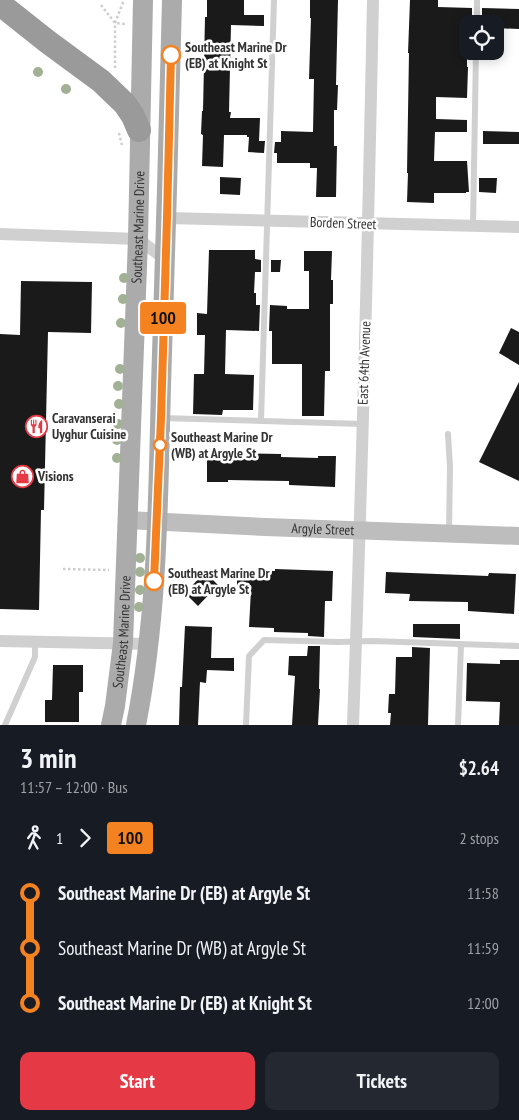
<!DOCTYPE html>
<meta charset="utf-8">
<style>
:root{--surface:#171b24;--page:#242831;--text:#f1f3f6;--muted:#9ea1a6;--accent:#e63946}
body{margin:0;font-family:"PT Sans Narrow",sans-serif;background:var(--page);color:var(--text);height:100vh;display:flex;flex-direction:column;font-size:19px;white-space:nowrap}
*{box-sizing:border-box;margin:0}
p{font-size:16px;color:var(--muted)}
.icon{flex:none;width:28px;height:28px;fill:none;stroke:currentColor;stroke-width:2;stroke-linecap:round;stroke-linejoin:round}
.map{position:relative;height:725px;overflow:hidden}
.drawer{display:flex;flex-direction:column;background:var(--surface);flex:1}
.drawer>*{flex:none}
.badge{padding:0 10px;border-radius:4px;font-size:18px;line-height:32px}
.tools{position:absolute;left:459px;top:15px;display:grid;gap:10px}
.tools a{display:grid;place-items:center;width:45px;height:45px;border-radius:10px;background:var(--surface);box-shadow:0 2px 12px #0003;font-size:25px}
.map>.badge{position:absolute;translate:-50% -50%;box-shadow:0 0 0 2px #fff}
.legs{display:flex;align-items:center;gap:8px;height:55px;padding:0 20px;font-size:16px}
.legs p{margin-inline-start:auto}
.head{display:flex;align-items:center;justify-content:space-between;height:85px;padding:0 20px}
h1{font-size:28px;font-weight:600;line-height:38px}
.button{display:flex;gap:10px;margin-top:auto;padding:10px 20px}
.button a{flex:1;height:58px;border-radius:10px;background:var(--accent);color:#fff;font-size:20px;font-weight:600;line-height:58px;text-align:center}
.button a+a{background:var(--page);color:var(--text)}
ul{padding:0 20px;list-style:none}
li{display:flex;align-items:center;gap:18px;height:55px;font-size:19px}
li i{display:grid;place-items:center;width:8px;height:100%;margin:0 6px;background:currentColor}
li i::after{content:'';width:12px;height:12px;margin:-6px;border:4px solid;border-radius:50%;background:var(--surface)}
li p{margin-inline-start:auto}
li:first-child i{background:linear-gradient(#0000 50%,currentColor 0)}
li:last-child i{background:linear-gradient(currentColor 50%,#0000 0)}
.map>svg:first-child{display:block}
.building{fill:#1a1a1a}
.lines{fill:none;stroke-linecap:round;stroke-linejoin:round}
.path{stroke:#cdcdcd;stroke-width:2.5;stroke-dasharray:2.5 2.5;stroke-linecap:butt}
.lane{stroke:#d0d0d0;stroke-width:6}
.street{stroke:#d0d0d0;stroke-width:12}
.secondary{stroke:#bdbdbd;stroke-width:18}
.primary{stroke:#ababab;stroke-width:20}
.highway{stroke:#9a9a9a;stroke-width:24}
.tree{fill:#a2b095}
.line-1-casing{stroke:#fff;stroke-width:11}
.line-1{stroke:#f58220;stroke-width:8}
.stop-1-dot{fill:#fff;stroke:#f58220;stroke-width:2.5}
.labels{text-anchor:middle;stroke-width:5;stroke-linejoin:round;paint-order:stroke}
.stop-label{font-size:14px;font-weight:bold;fill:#333;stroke:#fff;text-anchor:start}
.street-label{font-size:14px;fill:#333;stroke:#fff}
.poi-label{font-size:14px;font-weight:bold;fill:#333;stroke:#fff;text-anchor:start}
</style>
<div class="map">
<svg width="519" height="725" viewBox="0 0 519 725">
<rect width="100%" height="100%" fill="#fff"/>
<path class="building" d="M207,0H244V15H264V26L231,25L229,112H231L230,118H260L259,141H265L264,153L248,152L249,137H247V135H224L223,167L202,166L203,135L201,134L202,111H203L205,17H207Z
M310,0H338L336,85H338L337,110H334V146H337L336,197H316L317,168H310V163H277V153H274L275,142H281V131L313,132L314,79H309L311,18H310Z
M410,0H438V7L472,8V24H467V67H468L467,98L436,97V119L467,120V132H435L434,161H467L469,192H466V193H434V203L407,202L408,173H407L409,53H408Z
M482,8L519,9V29L495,28V24H482Z
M483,131L519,132V144H483Z
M220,177L241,178L240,195L220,194Z
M479,178H497L496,193L479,192Z
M209,250H255V259L261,260V272H255L254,293H256V305H260L259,331L226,330L225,374L254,375L253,410H223L222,415L193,414L194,374H204L205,335H197V313L207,314Z
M304,251H332L331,280H333V304H330V371H325L324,416H302V364H272V331H269L270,305L287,306V309H309V271H304Z
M271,260H281L280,272H271Z
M21,281L92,282L91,333L48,332L44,510H41L39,610L0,609V334L20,335Z
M511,328L519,332V365L499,353Z
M519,382V481L479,462Z
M235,453L281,454V457L318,458V456H336L335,487L289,485V481L228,480V482H207V457H235Z
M275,569L333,571L332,601H325L324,637L308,636V633L274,632V628L249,627L251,590L237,589V570L275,571Z
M205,572L218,585L198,606L185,593Z
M386,572L488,576L489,573L516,574L514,614L468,611V602L409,601L410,594L385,593Z
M413,624H460V639L413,637Z
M185,626L212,627L211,658H234V671L207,670L206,683L200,682L198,725H179L180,687H182Z
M308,646H320L319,689H320L318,725H292L295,676L288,675L289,656H307Z
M412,647L430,648L428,725H390L391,713H388L389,694H395L396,657H412Z
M500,660H519V725H499L500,702L466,701L467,663L500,664Z
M53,665H83V692H79V722H45V700H52Z"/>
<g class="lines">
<path class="path" d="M101,5L115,23L125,24
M115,68V23L124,0
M119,133L122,145
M63,569L109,570"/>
<path class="lane" d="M477,24V0
M473,226L476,51
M162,418L362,424
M261,421L274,0
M448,434L450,467L449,533
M5,725L35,657V642
M246,725L249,656L264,640L339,642L373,641L519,646
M458,725L461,645"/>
<path class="street" d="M167,218L519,227
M0,234L138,239L165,259
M0,641L148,644
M353,725C362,483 368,242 373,0"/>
<path class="secondary" id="s1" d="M127,520L265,527L519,536"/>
<g class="primary">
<path id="s2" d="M111,725L115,706L123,643L138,239L143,0"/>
<path d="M136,725C158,614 158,499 161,386C165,257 169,129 172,0"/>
</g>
<path class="highway" d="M0,4L48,42L101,81L125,104L133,116L139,130"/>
</g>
<g class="tree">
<circle cx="38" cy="72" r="5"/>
<circle cx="66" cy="89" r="5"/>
<circle cx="124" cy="278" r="5"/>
<circle cx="123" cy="299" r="5"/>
<circle cx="121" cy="323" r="5"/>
<circle cx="120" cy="369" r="5"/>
<circle cx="118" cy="386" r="5"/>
<circle cx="119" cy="404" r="5"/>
<circle cx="118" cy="424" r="5"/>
<circle cx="117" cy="440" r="5"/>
<circle cx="117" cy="458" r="5"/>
<circle cx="140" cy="558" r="5"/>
<circle cx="140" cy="572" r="5"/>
<circle cx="140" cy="590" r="5"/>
<circle cx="139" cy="607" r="5"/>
</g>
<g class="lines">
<defs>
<path id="line-1" d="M154,581L161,418L167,218L171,55"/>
</defs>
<use href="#line-1" class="line-1-casing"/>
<use href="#line-1" class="line-1"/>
</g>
<defs>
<symbol id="restaurant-ring" viewBox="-11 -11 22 22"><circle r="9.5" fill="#fff" stroke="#e63946" stroke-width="1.5"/><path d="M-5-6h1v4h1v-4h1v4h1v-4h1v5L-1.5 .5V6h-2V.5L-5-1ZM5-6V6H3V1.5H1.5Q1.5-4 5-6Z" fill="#e63946"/></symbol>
<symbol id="shop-ring" viewBox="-11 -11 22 22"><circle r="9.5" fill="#fff" stroke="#e63946" stroke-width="1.5"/><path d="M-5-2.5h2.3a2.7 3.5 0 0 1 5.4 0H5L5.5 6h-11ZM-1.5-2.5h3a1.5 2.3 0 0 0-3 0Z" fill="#e63946"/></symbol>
</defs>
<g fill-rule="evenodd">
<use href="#restaurant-ring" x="24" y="414" width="25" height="25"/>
<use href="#shop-ring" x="10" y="464" width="25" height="25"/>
</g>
<g class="stop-1-dot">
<circle cx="171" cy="55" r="9"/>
<circle cx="160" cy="445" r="6"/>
<circle cx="154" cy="581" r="9"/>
</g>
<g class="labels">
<g class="stop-label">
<text x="185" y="52">Southeast Marine Dr<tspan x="185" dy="16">(EB) at Knight St</tspan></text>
<text x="171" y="442">Southeast Marine Dr<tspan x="171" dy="16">(WB) at Argyle St</tspan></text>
<text x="168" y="578">Southeast Marine Dr<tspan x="168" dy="16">(EB) at Argyle St</tspan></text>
</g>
<g class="street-label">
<text transform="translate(343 223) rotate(2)" y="5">Borden Street</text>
<text dy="5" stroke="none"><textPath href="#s2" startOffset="499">Southeast Marine Drive</textPath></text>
<text transform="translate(364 363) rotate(-88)" y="5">East 64th Avenue</text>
<text dy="5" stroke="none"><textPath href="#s1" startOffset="196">Argyle Street</textPath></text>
<text dy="5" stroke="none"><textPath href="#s2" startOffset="94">Southeast Marine Drive</textPath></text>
</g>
<g class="poi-label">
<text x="52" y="423">Caravanserai<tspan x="52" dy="16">Uyghur Cuisine</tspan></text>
<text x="38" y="481">Visions</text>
</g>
</g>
</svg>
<div class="tools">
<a><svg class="icon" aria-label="locate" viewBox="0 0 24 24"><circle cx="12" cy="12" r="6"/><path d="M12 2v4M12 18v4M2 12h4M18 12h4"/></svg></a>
</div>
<b class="badge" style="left:163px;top:318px;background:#f58220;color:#111">100</b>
</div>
<section class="drawer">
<div class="head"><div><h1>3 min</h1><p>11:57 – 12:00 · Bus</p></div><b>$2.64</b></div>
<div class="legs"><svg class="icon" aria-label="walk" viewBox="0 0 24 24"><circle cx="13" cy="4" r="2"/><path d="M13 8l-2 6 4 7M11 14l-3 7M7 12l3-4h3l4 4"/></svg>1<svg class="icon" aria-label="forward" viewBox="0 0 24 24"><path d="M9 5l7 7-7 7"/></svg><b class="badge" style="background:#f58220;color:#111">100</b><p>2 stops</p></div>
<ul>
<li><i style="color:#f58220"></i><b>Southeast Marine Dr (EB) at Argyle St</b><p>11:58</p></li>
<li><i style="color:#f58220"></i><span>Southeast Marine Dr (WB) at Argyle St</span><p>11:59</p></li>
<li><i style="color:#f58220"></i><b>Southeast Marine Dr (EB) at Knight St</b><p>12:00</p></li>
</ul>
<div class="button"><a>Start</a><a>Tickets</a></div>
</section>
